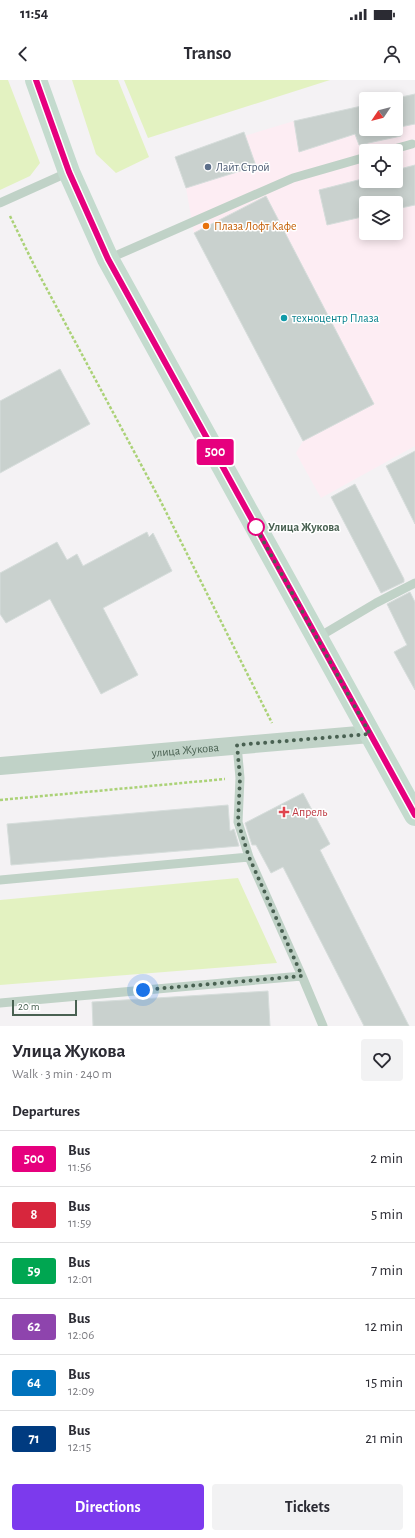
<!DOCTYPE html>
<meta charset="utf-8">
<style>
:root{--surface:#fff;--page:#f2f2f3;--text:#2b2b33;--muted:#7c7c81;--line:#e1e1e2;--accent:#7c3aed}
body{margin:0;font-family:"Alegreya Sans",sans-serif;background:var(--page);color:var(--text);height:100vh;display:flex;flex-direction:column;font-size:15px;white-space:nowrap}
*{box-sizing:border-box;margin:0}
p{font-size:13px;color:var(--muted)}
.icon{flex:none;width:22px;height:22px;fill:none;stroke:currentColor;stroke-width:2;stroke-linecap:round;stroke-linejoin:round}
.map{position:relative;height:946px;overflow:hidden}
.panel{display:flex;flex-direction:column;background:var(--surface);flex:1}
.panel>*{flex:none}
.badge{padding:0 8px;border-radius:3px;font-size:14px;line-height:26px}
.needle{width:26px;rotate:235deg}
.fabs{position:absolute;left:359px;top:12px;display:grid;gap:8px}
.fabs a{display:grid;place-items:center;width:44px;height:44px;border-radius:4px;background:var(--surface);box-shadow:0 2px 10px #0003;font-size:20px}
.scale{position:absolute;left:12px;bottom:10px;width:65px;box-sizing:border-box;padding-left:4px;border:2px solid #496152;border-top:0;font-size:11px;line-height:14px;white-space:nowrap;color:#496152;-webkit-text-stroke:3px #fff;paint-order:stroke}
.you{position:absolute;width:20px;height:20px;margin:-10px;border:3px solid #fff;border-radius:50%;background:#1a73e8;box-shadow:0 0 0 6px #1a73e833}
.map>.badge{position:absolute;translate:-50% -50%;box-shadow:0 0 0 2px #fff}
h2{padding:0 12px;font-size:15px;line-height:36px}
.round{display:grid;place-items:center;flex:none;width:42px;height:42px;border-radius:4px;background:var(--page)}
.headline{display:flex;align-items:center;justify-content:space-between;height:68px;padding:0 12px}
h1{font-size:19px;font-weight:700;line-height:30px}
.cta{display:flex;gap:8px;margin-top:auto;padding:8px 12px}
.cta a{flex:1;height:46px;border-radius:4px;background:var(--accent);color:#fff;font-size:16px;font-weight:700;line-height:46px;text-align:center}
.cta a+a{background:var(--page);color:var(--text)}
ul{padding:0;list-style:none}
li{display:flex;align-items:center;gap:12px;height:56px;padding:0 12px;border-top:1px solid var(--line)}
li div{flex:1}
li b{display:block;font-size:15px}
li em{font-style:normal}
li .badge{min-width:44px;font-weight:700;text-align:center}
.status{display:flex;justify-content:space-between;align-items:center;height:28px;padding:0 20px;background:var(--surface);direction:ltr}
.status svg{height:11px;fill:currentColor}
header{display:flex;justify-content:space-between;align-items:center;height:52px;padding:0 12px;background:var(--surface);font-size:18px;font-weight:700}
.map>svg:first-child{display:block}
.commercial{fill:#fdedf3;fill-rule:evenodd}
.green{fill:#e3f2c1}
.building{fill:#c9d1ce;stroke:#d6dddb}
.lines{fill:none;stroke-linecap:round;stroke-linejoin:round}
.path{stroke:#abd277;stroke-width:2.5;stroke-dasharray:3 2;stroke-linecap:butt}
.service{stroke:#c0d2c7;stroke-width:9}
.minor{stroke:#c0d2c7;stroke-width:18}
.secondary{stroke:#c4dbce;stroke-width:22}
.line-casing{stroke:#fff;stroke-width:9}
.line{stroke:#e6007e;stroke-width:6}
.walk{stroke:#496152;stroke-width:4;stroke-dasharray:0 7.2}
.service-dot{fill:#5c6f8a;stroke:#fff;stroke-width:1.5}
.food-dot{fill:#e8710a;stroke:#fff;stroke-width:1.5}
.culture-dot{fill:#0f9aa8;stroke:#fff;stroke-width:1.5}
.stop-dot{fill:#fff;stroke:#e6007e;stroke-width:2}
.health-dot{fill:#e0444e;stroke:#fff;stroke-width:1.5}
.labels{text-anchor:middle;stroke-width:3;stroke-linejoin:round;paint-order:stroke}
.service-label{font-size:12px;fill:#4e5e75;stroke:#fff;text-anchor:start}
.food-label{font-size:12px;fill:#c56008;stroke:#fff;text-anchor:start}
.culture-label{font-size:12px;fill:#0d838f;stroke:#fff;text-anchor:start}
.stop-label{font-size:12px;font-weight:bold;fill:#496152;stroke:#fff;text-anchor:start}
.street-label{font-size:12px;fill:#496152;stroke:#fff}
.health-label{font-size:12px;fill:#be3a42;stroke:#fff;text-anchor:start}
</style>
<div class="status"><b>11:54</b><svg viewBox="0 0 49 12"><path d="M0 12V9h3v3zM5 12V6h3v6zM10 12V3h3v9zM15 12V0h3v12zM26 1h20v11H26zM47 4h2v5h-2z"/></svg></div>
<header><svg class="icon" aria-label="back" viewBox="0 0 24 24"><path d="M15 5l-7 7 7 7"/></svg>Transo<svg class="icon" aria-label="person" viewBox="0 0 24 24"><circle cx="12" cy="8" r="4"/><path d="M4 21q1-7 8-7t8 7"/></svg></header>
<div class="map">
<svg width="415" height="946" viewBox="0 0 415 946">
<rect width="100%" height="100%" fill="#f4f2f4"/>
<path class="commercial" d="M415,14V366L321,418L296,373L303,361L194,153L186,108L175,77L294,41L366,25V49H396V19H392ZM366,71H396V101H366ZM366,123H396V153H366Z"/>
<path class="green" d="M0,0H8L40,83L30,96L0,110Z
M72,0H118L149,77L116,93L96,74Z
M124,0H330L148,58Z
M238,798L277,883L0,905V820Z"/>
<path class="building" d="M415,14V44L400,47L401,56L359,65L355,54L299,72L294,41L366,25V49H396V19H392Z
M244,52L256,86L186,108L175,77Z
M415,85V125L396,129V123H366V136L327,145L319,110L366,98V101H396V90Z
M266,116L374,324L303,361L194,153Z
M60,289L90,344L0,393V321Z
M415,371V444L386,386Z
M355,404L404,499V502L381,513L331,417Z
M147,452L149,457L153,453L172,491L103,528L138,595L101,614L50,519L6,543L0,534V493L57,462L67,480L77,474L83,486Z
M410,512L415,522V610L394,572L407,565L387,524Z
M303,713L330,764L320,770L409,946H364L283,787L271,793L256,765H252L245,743Z
M228,725L230,751L234,749L239,766L11,785L7,744Z
M268,911L270,946H93L92,922Z"/>
<g class="lines">
<path class="path" d="M10,136L34,185L160,420L272,643
M0,720L225,699"/>
<path class="service" d="M387,71L412,64
M0,123L69,92
M108,179L293,98L366,77
M317,558L376,523L415,503
M0,800L249,777L238,742L240,698L237,665
M302,896L323,946
M0,923L302,896L249,777"/>
<path class="minor" id="s1" d="M0,686L370,654"/>
<path class="secondary" d="M36,0L69,92L108,179L415,735"/>
</g>
<g class="lines">
<defs>
<path id="line" d="M36,0L69,92L108,179L415,735"/>
</defs>
<use href="#line" class="line-casing"/>
<use href="#line" class="line"/>
<path class="walk" d="M143,910L302,896L249,777L238,742L240,698L237,665L370,654L255,446L256,447"/>
</g>
<circle class="service-dot" cx="208" cy="87" r="4"/>
<circle class="food-dot" cx="206" cy="146" r="4"/>
<circle class="culture-dot" cx="284" cy="238" r="4"/>
<circle class="stop-dot" cx="256" cy="447" r="8"/>
<path class="health-dot" d="M282 726h4v4h4v4h-4v4h-4v-4h-4v-4h4z"/>
<g class="labels">
<g class="service-label">
<text x="216" y="91">Лайт Строй</text>
</g>
<g class="food-label">
<text x="214" y="150">Плаза Лофт Кафе</text>
</g>
<g class="culture-label">
<text x="292" y="242">техноцентр Плаза</text>
</g>
<g class="stop-label">
<text x="268" y="451">Улица Жукова</text>
</g>
<g class="street-label">
<text dy="4" stroke="none"><textPath href="#s1" startOffset="186">улица Жукова</textPath></text>
</g>
<g class="health-label">
<text x="292" y="736">Апрель</text>
</g>
</g>
</svg>
<div class="fabs">
<a><svg class="needle" viewBox="-14 -14 28 28"><path d="M0-13l5 13h-10z" fill="#e53935"/><path d="M0 13l5-13h-10z" fill="#7c7c81"/></svg></a>
<a><svg class="icon" aria-label="locate" viewBox="0 0 24 24"><circle cx="12" cy="12" r="6"/><path d="M12 2v4M12 18v4M2 12h4M18 12h4"/></svg></a>
<a><svg class="icon" aria-label="layers" viewBox="0 0 24 24"><path d="M12 4l9 5-9 5-9-5zM3 14l9 5 9-5"/></svg></a>
</div>
<div class="scale">20 m</div>
<div class="you" style="left:143px;top:910px"></div>
<b class="badge" style="left:215px;top:372px;background:#e6007e;color:#fff">500</b>
</div>
<section class="panel">
<div class="headline"><div><h1>Улица Жукова</h1><p>Walk · 3 min · 240 m</p></div><a class="round"><svg class="icon" aria-label="heart" viewBox="0 0 24 24"><path d="M12 20l-8-8c-3-5 5-10 8-4 3-6 11-1 8 4z"/></svg></a></div>
<h2>Departures</h2>
<ul>
<li><span class="badge" style="background:#e6007e;color:#fff">500</span><div><b>Bus</b><p>11:56</p></div><em>2 min</em></li>
<li><span class="badge" style="background:#d7263d;color:#fff">8</span><div><b>Bus</b><p>11:59</p></div><em>5 min</em></li>
<li><span class="badge" style="background:#00a651;color:#fff">59</span><div><b>Bus</b><p>12:01</p></div><em>7 min</em></li>
<li><span class="badge" style="background:#8e44ad;color:#fff">62</span><div><b>Bus</b><p>12:06</p></div><em>12 min</em></li>
<li><span class="badge" style="background:#0072bc;color:#fff">64</span><div><b>Bus</b><p>12:09</p></div><em>15 min</em></li>
<li><span class="badge" style="background:#003b80;color:#fff">71</span><div><b>Bus</b><p>12:15</p></div><em>21 min</em></li>
</ul>
<div class="cta"><a>Directions</a><a>Tickets</a></div>
</section>
